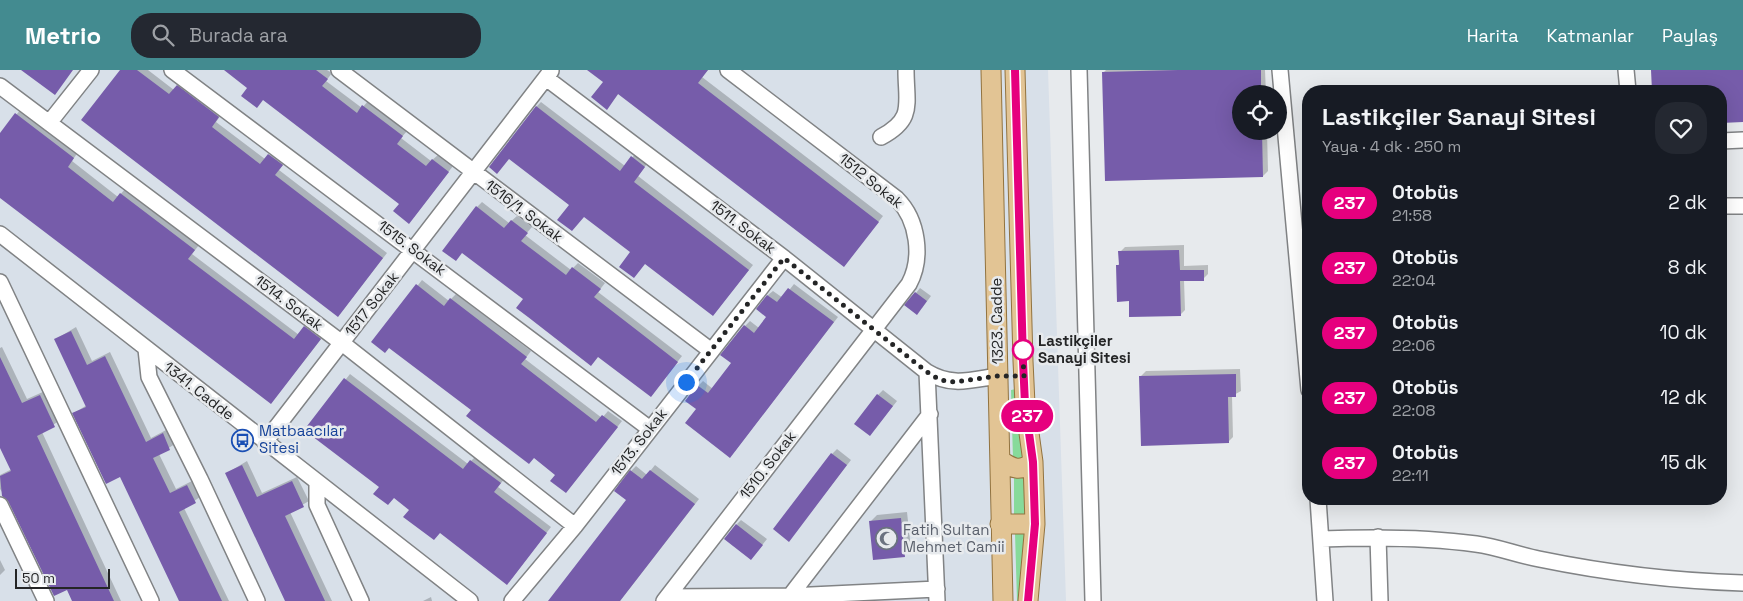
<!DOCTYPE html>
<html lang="tr">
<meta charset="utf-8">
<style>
:root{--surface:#171b24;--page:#242831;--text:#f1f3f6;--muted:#9ea1a6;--accent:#438b90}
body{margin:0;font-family:"Space Grotesk",sans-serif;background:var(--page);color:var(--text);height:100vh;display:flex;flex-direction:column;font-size:19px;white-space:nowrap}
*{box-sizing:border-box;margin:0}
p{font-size:16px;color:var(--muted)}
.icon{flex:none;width:28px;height:28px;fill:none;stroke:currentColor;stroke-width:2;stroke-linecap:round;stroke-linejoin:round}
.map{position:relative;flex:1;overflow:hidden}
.sheet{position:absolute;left:1302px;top:15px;width:425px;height:420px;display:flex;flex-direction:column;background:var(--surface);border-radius:20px;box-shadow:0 5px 20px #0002}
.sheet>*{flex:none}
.badge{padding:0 10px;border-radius:16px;font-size:18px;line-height:32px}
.buttons{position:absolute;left:1232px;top:15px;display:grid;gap:10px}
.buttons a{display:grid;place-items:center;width:55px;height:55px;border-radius:50%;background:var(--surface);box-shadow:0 5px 20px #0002;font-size:25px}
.scale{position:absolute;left:15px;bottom:12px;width:95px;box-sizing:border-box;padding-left:5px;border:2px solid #242526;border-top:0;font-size:14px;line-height:18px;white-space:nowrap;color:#242526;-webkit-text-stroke:4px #e7eaed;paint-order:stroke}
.you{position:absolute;width:25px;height:25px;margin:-12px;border:4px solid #fff;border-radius:50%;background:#1a73e8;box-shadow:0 0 0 8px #1a73e833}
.map>.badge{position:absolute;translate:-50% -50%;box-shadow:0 0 0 2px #fff}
.round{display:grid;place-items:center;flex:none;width:52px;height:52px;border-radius:20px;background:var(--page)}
.summary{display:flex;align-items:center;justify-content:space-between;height:85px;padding:0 20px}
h1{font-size:24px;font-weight:600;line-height:38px}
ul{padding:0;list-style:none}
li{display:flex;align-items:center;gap:15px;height:65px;padding:0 20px}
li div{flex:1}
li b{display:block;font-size:19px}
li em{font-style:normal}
li .badge{min-width:55px;font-weight:700;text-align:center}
header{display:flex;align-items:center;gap:30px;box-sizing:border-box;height:70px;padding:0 25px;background:var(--accent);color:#fff}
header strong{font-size:24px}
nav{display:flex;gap:28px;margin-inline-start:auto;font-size:18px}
.search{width:350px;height:45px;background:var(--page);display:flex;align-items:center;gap:12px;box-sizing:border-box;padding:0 18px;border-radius:20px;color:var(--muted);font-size:19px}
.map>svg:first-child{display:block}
.built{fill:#d8e0e9}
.green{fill:#87da9a}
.shadow{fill:#0003}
.building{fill:#765caa}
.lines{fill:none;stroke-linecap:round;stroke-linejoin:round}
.minor-casing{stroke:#818385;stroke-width:18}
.major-casing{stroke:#92733f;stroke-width:21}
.minor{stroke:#fff;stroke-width:15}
.major{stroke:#e2c494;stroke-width:19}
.line-casing{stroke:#fff;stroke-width:11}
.line{stroke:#e6007e;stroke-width:8}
.walk{stroke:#242526;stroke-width:5;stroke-dasharray:0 9}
.stop-dot{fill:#fff;stroke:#e6007e;stroke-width:2.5}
.labels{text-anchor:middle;stroke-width:5;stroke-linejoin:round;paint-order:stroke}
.street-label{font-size:15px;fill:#242526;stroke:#e7eaed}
.stop-label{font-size:15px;font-weight:bold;fill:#242526;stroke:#e7eaed;text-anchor:start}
.transit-label{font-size:15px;fill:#164399;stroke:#e7eaed;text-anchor:start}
.worship-label{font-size:15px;fill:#5b616d;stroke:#e7eaed;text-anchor:start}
</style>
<header>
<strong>Metrio</strong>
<div class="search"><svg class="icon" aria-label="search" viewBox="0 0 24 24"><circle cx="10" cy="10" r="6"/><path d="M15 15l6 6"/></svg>Burada ara</div>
<nav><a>Harita</a><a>Katmanlar</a><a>Paylaş</a></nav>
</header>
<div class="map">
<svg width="1743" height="531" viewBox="0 0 1743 531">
<rect width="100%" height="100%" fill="#e7eaed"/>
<path class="built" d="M0,0H1048L1066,531H0Z"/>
<path class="green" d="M1016,319L1026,390L1013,389L1011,320Z
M1014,403L1019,407L1028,409L1031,447L1014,450Z
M1017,462L1026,464L1023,531H1017L1015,463Z"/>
<path class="shadow" d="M121,0H148L174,20L182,11L223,42L216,52L265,89L274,80L287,90L279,100L387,183L343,240Z
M227,0H327L332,3L326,11L362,38L368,31L407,61L401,68L431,91L438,85L453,96L414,147L401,134Z
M589,0H708L702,7L883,146L844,196L619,23L611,33L604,12Z
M1106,0H1265L1266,24H1241V61H1267L1268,101L1263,106L1104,2Z
M1652,0H1743V51L1721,21H1653Z
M541,32L625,96L637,82L649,91L638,106L753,195L713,245L571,135L536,37Z
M21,39L78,82L72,91L118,127L126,118L199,175L192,184L299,265L310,252L325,264L271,333L0,126V65Z
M482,132L509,153L517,146L532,157L525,165L571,200L578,193L605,213L598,222L682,286L651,326L524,229L477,137Z
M1184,175V196L1208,195V204L1203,209L1184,210L1185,240L1180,245L1130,230L1117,196L1120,193V182L1125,177Z
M422,210L449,231L456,224L531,281L525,289L602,348L608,341L622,351L571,416L390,276L373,272Z
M794,214L838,247L735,381L697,339L698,316L703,311L713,319L732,293L745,256L750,251L759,258L768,247L758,239L768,225L773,221L783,228Z
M920,218L931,226L922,238L916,223Z
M76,257L92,291L110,282L151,368L168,359L175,374L159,384L176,419L192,411L200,427L184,438L229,531H181L120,405L74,343L87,335L56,269Z
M2,277L27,329L45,321L59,351L42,362L121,531H73L67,518L0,419V405L12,399L0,375V278Z
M1240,299L1241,321L1232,326L1233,367L1228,372L1141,306L1146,301Z
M350,304L468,394L476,386L505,408L498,417L551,457L512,508L410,439L306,360Z
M883,320L897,331L875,359L878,325Z
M837,379L851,390L789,470L832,384Z
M247,391L262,423L297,407L309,431L290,442L332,531H287L227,403Z
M655,395L699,429L620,531H550L628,430L631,401L636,396L647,405Z
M907,442L911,479L904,485L870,452L877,445Z
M741,450L767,469L751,489L737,454Z
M0,490L5,500L0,505Z
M431,527L432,531H423Z"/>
<path class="building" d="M21,0H73L55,25Z
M120,0H137L169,24L177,15L219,47L212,57L260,94L268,84L283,95L275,105L383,188L338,247L81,50Z
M224,0H316L328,9L322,16L357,43L362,35L403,66L397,74L426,96L432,89L449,102L409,154L393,141L399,134L263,30L257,38L241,26L247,18Z
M587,0H708L698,13L879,152L844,197L618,24L607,40L591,27L603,12Z
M1178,0H1261V24H1241V61H1262L1263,107L1105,111L1102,2Z
M1651,0H1743V52L1721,53V21H1652Z
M536,36L620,101L631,86L645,97L634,112L749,200L713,246L645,194L634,208L619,197L630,182L584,147L572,161L557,150L569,135L509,89L497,104L489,97Z
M15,43L74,88L68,97L113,132L120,123L195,180L188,189L294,269L304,256L321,269L271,334L0,128V63Z
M476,136L504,158L511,150L528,163L521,171L566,205L572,197L601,219L594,227L678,292L651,327L598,287L591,296L528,247L516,238L523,229L462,183L456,191L442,181Z
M1179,180L1180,200H1204V211H1180L1181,246L1129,247V231L1117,232L1116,195H1119L1118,181Z
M416,214L444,236L450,228L527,287L521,294L596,352L602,345L618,357L566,423L550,411L555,405L534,388L529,394L466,346L471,340L389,278L385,283L371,272Z
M788,218L834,252L730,388L685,353L696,339L685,331L697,315L708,323L731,293L720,285L744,255L754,263L766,247L756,239L767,225L777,232Z
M915,222L927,231L917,245L904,235Z
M71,261L87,295L105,286L146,372L163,363L170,380L153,388L170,423L187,415L196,433L179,442L222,531H179L120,407L106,414L72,343L86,337L54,269Z
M0,287L22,333L40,325L55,357L37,366L114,531H72L67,520L54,526L8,431L2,426L0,406L11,401L0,378Z
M1236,304V327H1228L1229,373L1141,376L1139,306Z
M344,308L463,399L470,390L501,413L494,422L547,463L507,515L440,463L434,470L403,447L409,440L394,428L388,435L373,424L379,417L304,360Z
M877,324L893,336L870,366L854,354Z
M831,383L847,395L789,472L773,459Z
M242,395L257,427L292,411L304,437L285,446L325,531H285L225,403Z
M630,400L642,409L650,400L695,434L620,531H548L626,430L614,421Z
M901,448L905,487L873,490L869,451Z
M736,454L763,475L751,490L724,469Z"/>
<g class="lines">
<defs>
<path id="minor" d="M172,0L650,359
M339,0L710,280
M1079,0L1093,531
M1280,0L1309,320
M1626,0L1628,21
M546,8L784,188L927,302C952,317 970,310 998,306
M0,16L342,273L575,456
M49,53L91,0
M881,67C915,49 906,34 906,0
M1721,71L1743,70
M1721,136H1743
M0,164L470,531
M0,212L151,531
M146,279L149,307L200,409L257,531
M927,302L937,531
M265,372L551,1
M317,412V435L361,531
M1318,429L1325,531
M0,435L46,531
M1378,467L1380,531
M1321,469C1372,467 1425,467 1476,474C1498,477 1518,485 1539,489C1607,503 1674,511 1743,513
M790,526L930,344
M667,527L790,526L937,519
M512,531L575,456L784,188
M664,531L909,214C923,188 918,150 897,129L728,0"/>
<path id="major" d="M991,0L1003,531
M1015,0L1023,291L1025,334L1033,392L1035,454L1028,531
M1000,390C1013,399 1020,402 1033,392
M1000,454H1035"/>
</defs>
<use href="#minor" class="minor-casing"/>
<use href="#major" class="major-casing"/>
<use href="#minor" class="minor"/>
<use href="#major" class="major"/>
</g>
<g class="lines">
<defs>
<path id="line" d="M1015,0L1023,291L1025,334L1033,392L1035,454L1028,531"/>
</defs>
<use href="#line" class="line-casing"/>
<use href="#line" class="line"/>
<path class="walk" d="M686,312L784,188L927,302L940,310L955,312L998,306H1024L1022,271L1023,280"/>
</g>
<defs>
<symbol id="bus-ring" viewBox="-11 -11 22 22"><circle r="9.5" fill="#e7eaed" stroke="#1a4fb4" stroke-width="1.5"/><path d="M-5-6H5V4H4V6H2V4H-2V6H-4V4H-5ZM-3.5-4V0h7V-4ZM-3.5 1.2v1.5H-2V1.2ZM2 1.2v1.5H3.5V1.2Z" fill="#1a4fb4"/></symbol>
<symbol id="mosque-ring" viewBox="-11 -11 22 22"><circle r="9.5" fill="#e7eaed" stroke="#6b7280" stroke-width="1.5"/><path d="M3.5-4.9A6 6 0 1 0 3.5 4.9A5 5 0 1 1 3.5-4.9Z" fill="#6b7280"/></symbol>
</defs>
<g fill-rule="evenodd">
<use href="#bus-ring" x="230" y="358" width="25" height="25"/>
<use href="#mosque-ring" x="874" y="456" width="25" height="25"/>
</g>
<circle class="stop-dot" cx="1023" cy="280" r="10"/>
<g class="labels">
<g class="street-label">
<text transform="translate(871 111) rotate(39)" y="5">1512 Sokak</text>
<text transform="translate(524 141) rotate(37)" y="5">1516/1. Sokak</text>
<text transform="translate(743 157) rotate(37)" y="5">1511. Sokak</text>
<text transform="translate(412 178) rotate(37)" y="5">1515. Sokak</text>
<text transform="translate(289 233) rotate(37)" y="5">1514. Sokak</text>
<text transform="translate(372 234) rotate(-52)" y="5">1517 Sokak</text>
<text transform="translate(997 251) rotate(-91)" y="5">1323. Cadde</text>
<text transform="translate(199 321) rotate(38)" y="5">1341. Cadde</text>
<text transform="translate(639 372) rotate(-52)" y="5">1513. Sokak</text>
<text transform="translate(768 395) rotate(-52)" y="5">1510. Sokak</text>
</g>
<g class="stop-label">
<text x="1038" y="276">Lastikçiler<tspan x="1038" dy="17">Sanayi Sitesi</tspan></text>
</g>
<g class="transit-label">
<text x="259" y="366">Matbaacılar<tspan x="259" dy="17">Sitesi</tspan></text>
</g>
<g class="worship-label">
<text x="903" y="465">Fatih Sultan<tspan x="903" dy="17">Mehmet Camii</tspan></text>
</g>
</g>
</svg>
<div class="buttons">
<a><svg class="icon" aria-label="locate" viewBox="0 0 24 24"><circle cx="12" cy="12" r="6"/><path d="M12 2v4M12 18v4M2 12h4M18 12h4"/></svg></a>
</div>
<div class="scale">50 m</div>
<div class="you" style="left:686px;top:312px"></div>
<b class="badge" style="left:1027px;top:346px;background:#e6007e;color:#fff">237</b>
<section class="sheet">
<div class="summary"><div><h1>Lastikçiler Sanayi Sitesi</h1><p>Yaya · 4 dk · 250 m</p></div><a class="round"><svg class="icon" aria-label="heart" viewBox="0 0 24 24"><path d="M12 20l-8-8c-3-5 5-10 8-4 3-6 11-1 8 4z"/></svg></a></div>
<ul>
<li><span class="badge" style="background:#e6007e;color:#fff">237</span><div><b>Otobüs</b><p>21:58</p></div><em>2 dk</em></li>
<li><span class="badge" style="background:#e6007e;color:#fff">237</span><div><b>Otobüs</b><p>22:04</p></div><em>8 dk</em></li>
<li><span class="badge" style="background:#e6007e;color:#fff">237</span><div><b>Otobüs</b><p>22:06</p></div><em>10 dk</em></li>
<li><span class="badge" style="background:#e6007e;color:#fff">237</span><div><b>Otobüs</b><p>22:08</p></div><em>12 dk</em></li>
<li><span class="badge" style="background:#e6007e;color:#fff">237</span><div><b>Otobüs</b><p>22:11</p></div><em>15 dk</em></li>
</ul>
</section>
</div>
